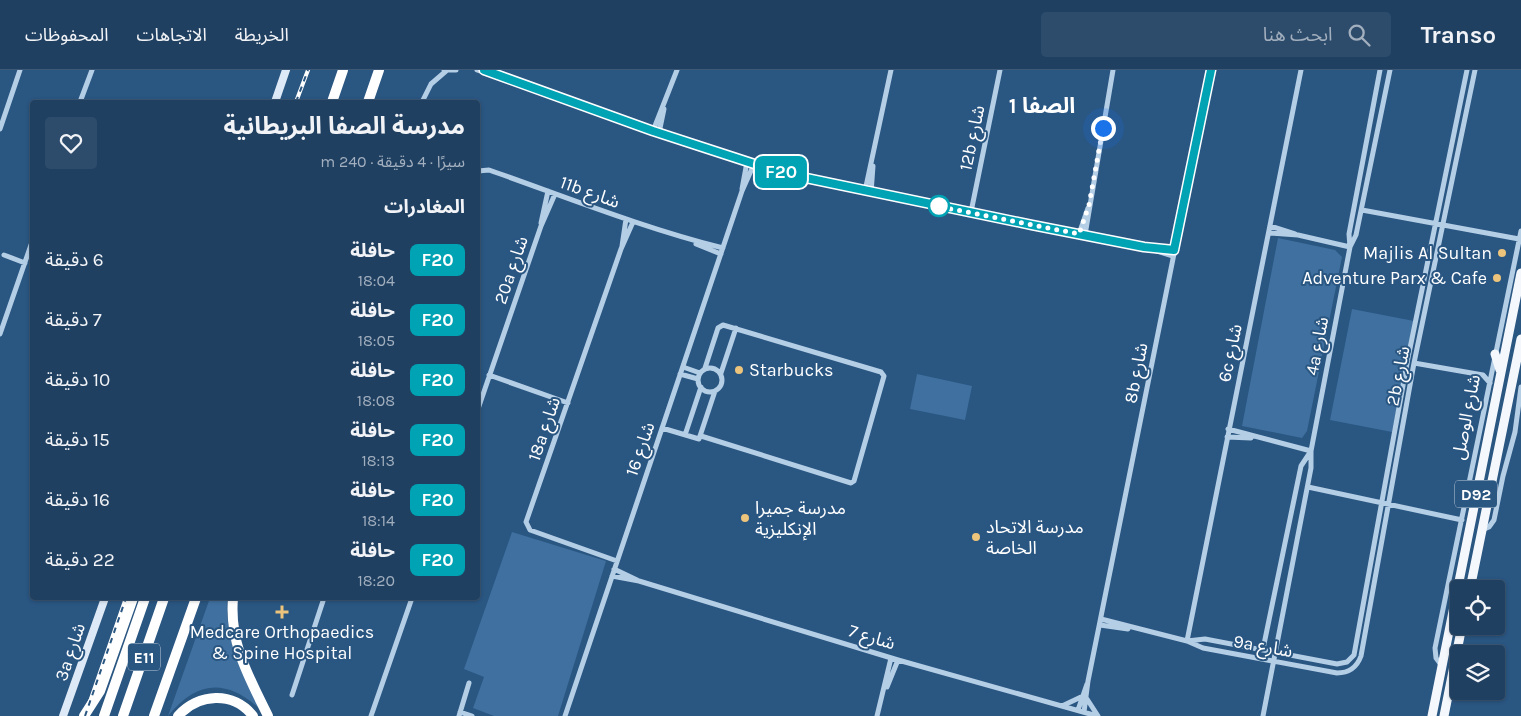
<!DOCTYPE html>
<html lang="ar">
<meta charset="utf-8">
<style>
:root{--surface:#204062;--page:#2d4b6b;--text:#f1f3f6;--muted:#a2afbe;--line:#3d5977}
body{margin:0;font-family:Karla,"Noto Sans Arabic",sans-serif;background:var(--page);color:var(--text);direction:rtl;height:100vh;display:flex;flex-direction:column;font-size:19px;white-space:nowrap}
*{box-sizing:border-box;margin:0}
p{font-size:16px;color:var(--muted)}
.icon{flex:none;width:28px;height:28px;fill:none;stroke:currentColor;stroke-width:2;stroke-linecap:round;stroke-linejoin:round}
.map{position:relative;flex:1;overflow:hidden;direction:ltr}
.side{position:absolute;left:30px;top:30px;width:450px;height:500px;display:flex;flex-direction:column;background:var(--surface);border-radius:5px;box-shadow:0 1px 4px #0004,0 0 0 1px var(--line);direction:rtl}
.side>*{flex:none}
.badge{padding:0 10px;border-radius:8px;font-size:18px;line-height:32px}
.tools{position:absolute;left:1450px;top:510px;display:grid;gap:10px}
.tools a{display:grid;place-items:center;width:55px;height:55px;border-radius:5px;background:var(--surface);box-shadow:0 1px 4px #0004,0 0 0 1px var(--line);font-size:25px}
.you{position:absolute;width:25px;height:25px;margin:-12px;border:4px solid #fff;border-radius:50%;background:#1a73e8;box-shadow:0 0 0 8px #1a73e833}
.map>.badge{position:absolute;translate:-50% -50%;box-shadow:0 0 0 2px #fff}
h2{padding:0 15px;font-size:19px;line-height:45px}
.round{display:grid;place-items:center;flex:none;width:52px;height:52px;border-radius:5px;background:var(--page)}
.head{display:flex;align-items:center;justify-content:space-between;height:85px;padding:0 15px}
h1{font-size:24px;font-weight:700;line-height:38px}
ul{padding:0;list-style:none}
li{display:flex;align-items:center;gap:15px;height:60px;padding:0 15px}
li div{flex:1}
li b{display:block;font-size:19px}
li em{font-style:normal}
li .badge{min-width:55px;font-weight:700;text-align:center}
header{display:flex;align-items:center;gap:30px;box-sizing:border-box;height:70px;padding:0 25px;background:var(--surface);border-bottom:1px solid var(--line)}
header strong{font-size:24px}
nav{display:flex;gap:28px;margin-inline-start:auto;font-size:18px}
.search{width:350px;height:45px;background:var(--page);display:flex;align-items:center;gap:12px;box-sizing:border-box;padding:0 18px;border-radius:5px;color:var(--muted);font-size:19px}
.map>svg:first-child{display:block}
.green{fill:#3f709f}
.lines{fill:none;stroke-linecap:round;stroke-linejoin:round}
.street{stroke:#b4cee6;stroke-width:5}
.secondary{stroke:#dde9f6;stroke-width:8}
.primary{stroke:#f4f8fd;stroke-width:9}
.highway{stroke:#fff;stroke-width:10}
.rail-casing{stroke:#fff;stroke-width:4}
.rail{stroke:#2a5682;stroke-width:2;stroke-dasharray:5.5;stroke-linecap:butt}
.line-casing{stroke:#fff;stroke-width:11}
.line{stroke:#00a3b4;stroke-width:8}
.walk{stroke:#fff;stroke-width:5;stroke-dasharray:0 9}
.stop-dot{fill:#fff;stroke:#00a3b4;stroke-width:2.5}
.poi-dot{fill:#ecc47b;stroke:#2a5682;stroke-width:2}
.labels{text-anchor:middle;stroke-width:4;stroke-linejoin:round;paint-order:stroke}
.shield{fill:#2a5682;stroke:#bfccda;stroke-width:1}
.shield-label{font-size:16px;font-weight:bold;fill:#fff}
.street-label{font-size:18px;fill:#fff;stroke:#2a5682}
.poi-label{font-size:18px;fill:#fff;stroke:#2a5682;text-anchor:start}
.district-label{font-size:22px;font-weight:bold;fill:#fff;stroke:#2a5682}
</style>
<header>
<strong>Transo</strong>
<div class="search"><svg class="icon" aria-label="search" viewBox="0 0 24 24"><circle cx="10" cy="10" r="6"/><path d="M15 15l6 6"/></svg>ابحث هنا</div>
<nav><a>الخريطة</a><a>الاتجاهات</a><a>المحفوظات</a></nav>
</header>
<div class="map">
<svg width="1521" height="646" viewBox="0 0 1521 646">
<rect width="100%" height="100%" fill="#2a5682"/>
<path class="green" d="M1278,168L1335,180L1342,187L1307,361L1302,368L1242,356Z
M1352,239L1414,251L1392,362L1330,350Z
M917,304L972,316L965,350L910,339Z
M512,462L606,491L558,646H494L473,638L484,607L464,599Z
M210,528H227C225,570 242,605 262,641C228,609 198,609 168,646Z"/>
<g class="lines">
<path class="street" d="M444,0H456
M477,0L782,103L1021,153L1144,177L1174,180
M80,32L92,0
M422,32L431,14L446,1
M0,59L20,0
M653,61L677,0
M659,63L664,39
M478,101L489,100C566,127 643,158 723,178
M742,119L747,92
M865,121L891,0
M871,123L873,96
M1362,140L1519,169
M971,142L1000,0
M541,153L548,121
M1270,156L1295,164
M1269,163L1298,165L1350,177
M1079,164L1088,138
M1085,165L1113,0
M696,174L721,184
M622,176L626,149
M1350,177L1349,164L1380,0
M1147,178L1173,186
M4,185L25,193
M0,264L32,172
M1414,293L1483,305L1490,313
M683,297L700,303
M698 310a12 12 0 1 1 24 0a12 12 0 1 1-24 0Z
M721,303L736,258
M680,304L698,309
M489,305L568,333
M478,339L541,156L555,124
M662,358L699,369L715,321
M1228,359L1311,381
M685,365L701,317
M701,366L851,413L854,411L884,306L881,302L723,255L718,258L705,298
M1227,367L1251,368
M1308,417L1462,450
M1482,460L1489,457L1494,450L1503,406L1515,362L1521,317
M617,491L530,460L526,452L621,179L633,152
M614,499L637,510
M612,506L639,511L898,590L1097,646
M1101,549L1187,571L1203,578L1337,603C1349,603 1357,597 1361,586L1414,293L1475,0
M1100,555L1128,559
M1187,571L1205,569L1337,594L1347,592L1354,585L1408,288L1467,0
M1187,571L1301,0
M1263,579L1301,396L1311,381
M1442,596L1436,588L1435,578L1521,161
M887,617L898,590
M292,625L324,528
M1087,629L1098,646
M1062,636L1081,627
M1078,640L1087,614
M460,642L472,646
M1084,642L1088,611L1211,0
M371,646L412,528
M459,646L469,613
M565,646L742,121L754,94
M877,646L891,588
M1263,646L1311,398V381L1350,177L1356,165L1390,0"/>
<path class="secondary" d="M275,32L286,0
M63,646L105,528"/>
<path class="primary" d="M1495,284L1500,300
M1470,519L1521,269
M1432,646L1521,203
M1444,646L1462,556"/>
<path class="highway" d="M332,32L343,0
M368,32L379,0
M233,528C229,573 249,607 268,646
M84,646L100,621L133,528
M104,646L145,528
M123,646L164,528
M154,646L196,528
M178,646C198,623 234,621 253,646"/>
<defs>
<path id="rail" d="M296,32L308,0
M85,646L126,528"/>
</defs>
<use href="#rail" class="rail-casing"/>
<use href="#rail" class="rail"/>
</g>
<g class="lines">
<defs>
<path id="line" d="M484,0L653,61L782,103L1032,155L1144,177L1174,180L1211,0"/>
</defs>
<use href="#line" class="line-casing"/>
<use href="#line" class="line"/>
<path class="walk" d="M939,136H936L1079,164L1089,135L1103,58"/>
</g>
<circle class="stop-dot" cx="939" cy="136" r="10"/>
<g class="poi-dot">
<circle cx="1502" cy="183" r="5"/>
<circle cx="1497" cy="208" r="5"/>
<circle cx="739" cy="300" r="5"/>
<circle cx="745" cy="448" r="5"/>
<circle cx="976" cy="467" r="5"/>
<path d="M279.5 534.5h5v5h5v5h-5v5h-5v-5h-5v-5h5z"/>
</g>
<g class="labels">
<g class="shield">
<rect x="1455" y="410.5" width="42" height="27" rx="4"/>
<rect x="128" y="573.5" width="32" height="27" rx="4"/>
</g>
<g class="shield-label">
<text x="1476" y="430">D92</text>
<text x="144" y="593">E11</text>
</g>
<g class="street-label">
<text transform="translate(972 68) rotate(-78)" y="6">12b شارع</text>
<text transform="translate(590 122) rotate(20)" y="6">11b شارع</text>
<text transform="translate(511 200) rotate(-71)" y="6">20a شارع</text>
<text transform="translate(1317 276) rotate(-79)" y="6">4a شارع</text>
<text transform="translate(1230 283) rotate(-78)" y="6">6c شارع</text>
<text transform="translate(1136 303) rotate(-79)" y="6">8b شارع</text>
<text transform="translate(1398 306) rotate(-79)" y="6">2b شارع</text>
<text transform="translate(1466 347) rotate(-79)" y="6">شارع الوصل</text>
<text transform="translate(544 359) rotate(-71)" y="6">18a شارع</text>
<text transform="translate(640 379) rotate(-71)" y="6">شارع 16</text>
<text transform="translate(872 567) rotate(17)" y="6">شارع 7</text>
<text transform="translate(1263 576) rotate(10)" y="6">9a شارع</text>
<text transform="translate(70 582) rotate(-71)" y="6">3a شارع</text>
</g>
<g class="poi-label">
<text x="1492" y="189" text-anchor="end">Majlis Al Sultan</text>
<text x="1487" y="214" text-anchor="end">Adventure Parx &amp; Cafe</text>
<text x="749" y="306">Starbucks</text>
<text x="755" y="444">مدرسة جميرا<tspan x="755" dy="21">الإنكليزية</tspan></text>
<text x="986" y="463">مدرسة الاتحاد<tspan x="986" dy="21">الخاصة</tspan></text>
<text x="282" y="568" text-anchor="middle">Medcare Orthopaedics<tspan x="282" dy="21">&amp; Spine Hospital</tspan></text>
</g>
<g class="district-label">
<text x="1042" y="43">الصفا 1</text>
</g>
</g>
</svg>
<div class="tools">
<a><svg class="icon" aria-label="locate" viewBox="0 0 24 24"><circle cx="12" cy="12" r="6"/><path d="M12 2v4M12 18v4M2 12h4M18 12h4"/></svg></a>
<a><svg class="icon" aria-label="layers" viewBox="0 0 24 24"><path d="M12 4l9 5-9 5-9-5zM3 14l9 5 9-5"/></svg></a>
</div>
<div class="you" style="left:1103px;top:58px"></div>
<b class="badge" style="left:781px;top:102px;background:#00a3b4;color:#fff">F20</b>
<section class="side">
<div class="head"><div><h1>مدرسة الصفا البريطانية</h1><p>سيرًا · 4 دقيقة · 240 m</p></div><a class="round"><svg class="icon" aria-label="heart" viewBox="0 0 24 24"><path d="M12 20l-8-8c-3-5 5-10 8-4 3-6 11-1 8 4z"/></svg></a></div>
<h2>المغادرات</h2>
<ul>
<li><span class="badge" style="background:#00a3b4;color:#fff">F20</span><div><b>حافلة</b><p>18:04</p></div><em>6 دقيقة</em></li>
<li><span class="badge" style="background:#00a3b4;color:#fff">F20</span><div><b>حافلة</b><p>18:05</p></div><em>7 دقيقة</em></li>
<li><span class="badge" style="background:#00a3b4;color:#fff">F20</span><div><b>حافلة</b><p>18:08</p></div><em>10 دقيقة</em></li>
<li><span class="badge" style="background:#00a3b4;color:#fff">F20</span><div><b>حافلة</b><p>18:13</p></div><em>15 دقيقة</em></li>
<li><span class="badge" style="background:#00a3b4;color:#fff">F20</span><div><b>حافلة</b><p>18:14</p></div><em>16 دقيقة</em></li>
<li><span class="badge" style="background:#00a3b4;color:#fff">F20</span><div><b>حافلة</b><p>18:20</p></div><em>22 دقيقة</em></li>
</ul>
</section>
</div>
